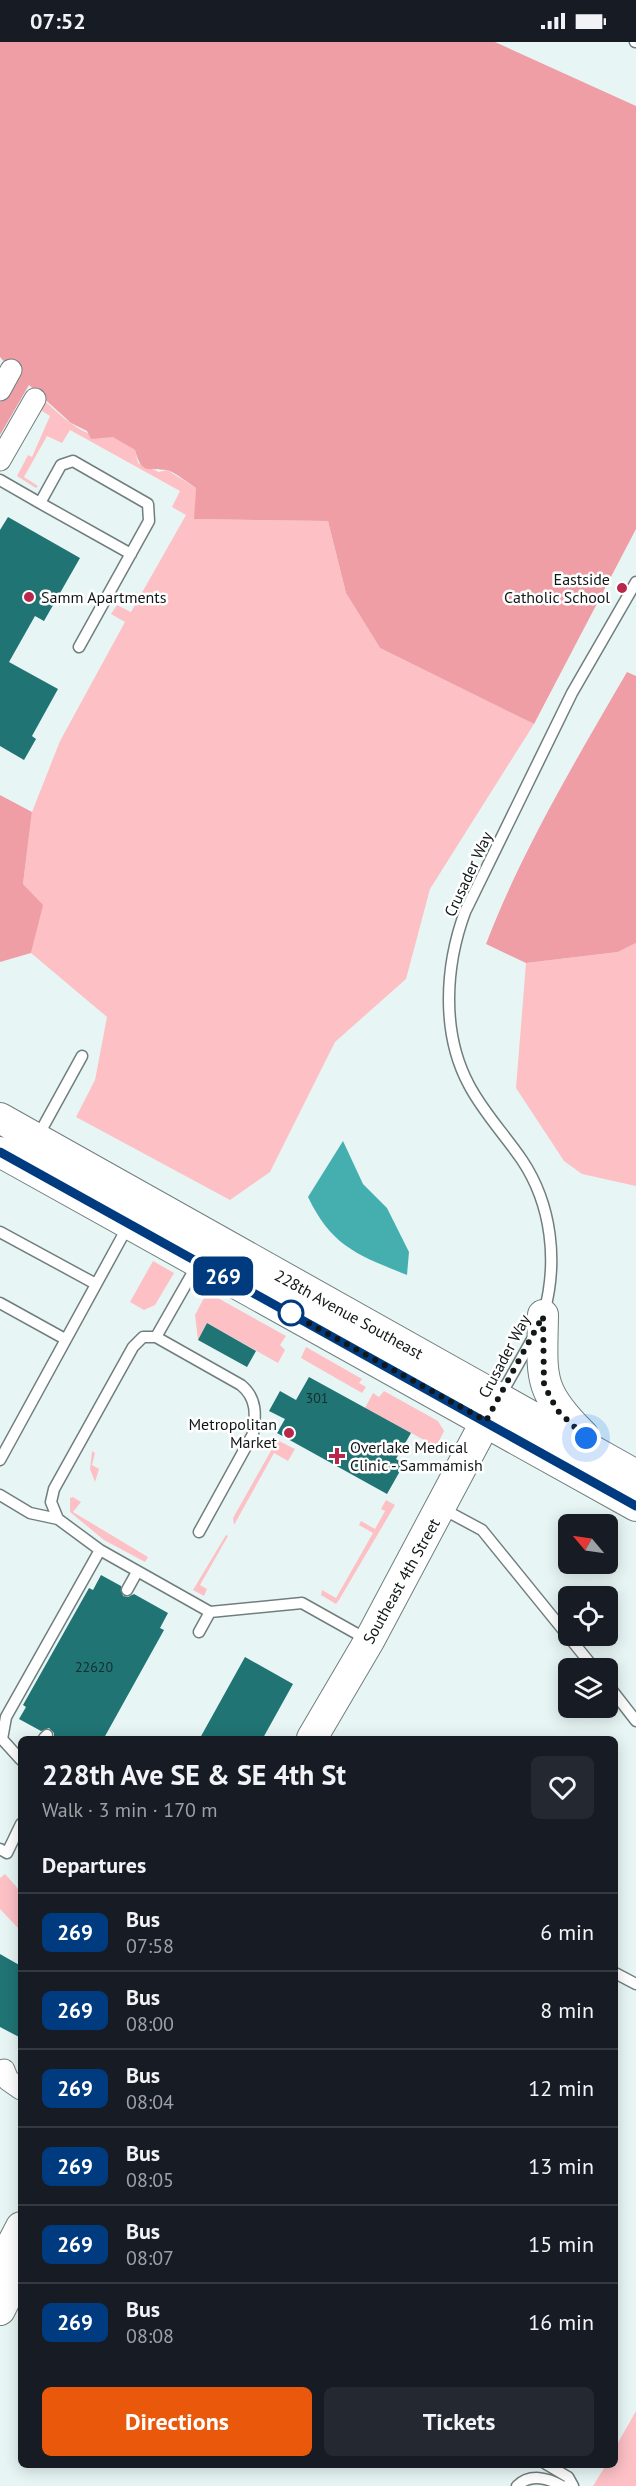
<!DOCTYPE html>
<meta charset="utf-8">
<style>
:root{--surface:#171b24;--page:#242831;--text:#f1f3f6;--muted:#9ea1a6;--line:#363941;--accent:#ea580c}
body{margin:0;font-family:"PT Sans",sans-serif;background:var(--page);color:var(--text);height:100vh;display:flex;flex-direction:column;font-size:22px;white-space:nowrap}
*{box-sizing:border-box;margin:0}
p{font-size:20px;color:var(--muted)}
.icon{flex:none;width:33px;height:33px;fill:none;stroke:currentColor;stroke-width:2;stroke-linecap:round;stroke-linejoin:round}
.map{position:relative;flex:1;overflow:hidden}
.drawer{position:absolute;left:18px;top:1694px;width:600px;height:732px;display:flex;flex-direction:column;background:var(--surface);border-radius:9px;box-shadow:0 3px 15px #0003}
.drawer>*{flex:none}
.badge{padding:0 12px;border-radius:9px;font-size:21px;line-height:39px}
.needle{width:39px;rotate:299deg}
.tools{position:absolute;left:558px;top:1472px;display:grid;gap:12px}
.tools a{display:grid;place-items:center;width:60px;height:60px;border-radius:9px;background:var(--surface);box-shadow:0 3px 15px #0003;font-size:30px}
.you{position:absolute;width:30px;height:30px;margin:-15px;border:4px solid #fff;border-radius:50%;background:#1a73e8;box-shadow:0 0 0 9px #1a73e833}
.map>.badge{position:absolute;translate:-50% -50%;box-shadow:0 0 0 3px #fff}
h2{padding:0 24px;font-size:22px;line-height:54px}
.round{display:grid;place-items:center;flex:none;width:63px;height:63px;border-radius:9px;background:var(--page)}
.head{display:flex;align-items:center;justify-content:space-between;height:102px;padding:0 24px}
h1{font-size:28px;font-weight:700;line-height:45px}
.button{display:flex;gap:12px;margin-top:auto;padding:12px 24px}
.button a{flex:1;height:69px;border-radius:9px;background:var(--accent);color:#fff;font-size:24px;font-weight:700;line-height:69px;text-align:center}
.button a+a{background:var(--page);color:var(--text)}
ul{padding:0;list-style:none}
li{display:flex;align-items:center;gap:18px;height:78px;padding:0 24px;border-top:2px solid var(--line)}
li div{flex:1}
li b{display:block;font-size:22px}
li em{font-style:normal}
li .badge{min-width:66px;font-weight:700;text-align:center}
.status{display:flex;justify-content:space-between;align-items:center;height:42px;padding:0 30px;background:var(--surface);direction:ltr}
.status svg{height:16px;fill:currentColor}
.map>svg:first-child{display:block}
.green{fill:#fcc0c5}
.forest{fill:#ef9ea6}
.water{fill:#45afaf}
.building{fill:#207474}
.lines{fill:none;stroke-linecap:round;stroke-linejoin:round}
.lane-casing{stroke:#717e7e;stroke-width:13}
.street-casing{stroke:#717e7e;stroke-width:23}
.secondary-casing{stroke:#717e7e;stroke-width:32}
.lane{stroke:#fff;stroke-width:10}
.street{stroke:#fff;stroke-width:21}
.secondary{stroke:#fff;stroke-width:30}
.line-casing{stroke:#fff;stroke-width:14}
.line{stroke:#003b80;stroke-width:9}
.walk{stroke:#121717;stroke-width:6;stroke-dasharray:0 10.8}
.poi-dot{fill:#b9284a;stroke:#fff;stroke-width:2}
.stop-dot{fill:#fff;stroke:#003b80;stroke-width:3}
.labels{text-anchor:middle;stroke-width:5;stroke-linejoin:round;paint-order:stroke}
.number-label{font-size:14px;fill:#162e2e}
.poi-label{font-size:16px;fill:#121717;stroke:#fff;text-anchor:end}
.street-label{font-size:16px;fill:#121717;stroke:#fff}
</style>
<div class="status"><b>07:52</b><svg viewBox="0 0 49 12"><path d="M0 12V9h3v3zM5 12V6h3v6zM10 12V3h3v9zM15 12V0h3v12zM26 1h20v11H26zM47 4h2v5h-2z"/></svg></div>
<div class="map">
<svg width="636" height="2444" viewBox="0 0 636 2444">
<rect width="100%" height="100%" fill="#e7f6f5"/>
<path class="green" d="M39,360H46C62,375 90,401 113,394L135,408L138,421L159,430L167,428L196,446L195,477L328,479L346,551L380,606L534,682L430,847L406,937L335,1000L270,1130L230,1158L76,1075L95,1038L107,975L31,911L42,863L23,842L32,770L60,699L125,580L111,572L117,563L131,570L186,473L172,465L180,449L70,388L62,401L47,394L24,435L38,444L36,446L17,434L28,413L32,415L50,374L37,366Z
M636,901V1144L582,1132L564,1119L516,1046L526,921L618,910Z
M153,1219L174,1231L155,1263L144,1268L130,1260Z
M207,1250L286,1294L280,1303L285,1308L278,1321L207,1281L198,1298L195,1273Z
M306,1305L362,1337L359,1341L366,1345L362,1351L301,1316Z
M384,1349L438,1379L444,1389L437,1403L428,1406L425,1404L424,1398L365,1366L373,1351L379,1355Z
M277,1398L295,1407L288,1419L274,1411L234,1483L233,1476Z
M92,1409L95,1411L92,1423L99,1427L95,1440L90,1427Z
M73,1455L81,1460L73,1470L148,1515L145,1520L104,1498L70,1470V1456Z
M386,1458L395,1463L339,1558L336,1562L321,1553L322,1548L336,1556L373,1491L359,1483L361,1479L375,1487L385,1469L381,1467Z
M226,1493L228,1494L200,1543L207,1547L204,1554L193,1548Z
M5,1832L21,1850L19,1887L0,1867V1836Z
M636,2369V2444H593L606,2423L615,2422V2406Z"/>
<path class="forest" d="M0,0H495L636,64V487L534,682L380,606L346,551L328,479L194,477L196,446C188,441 175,430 167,428C147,426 142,433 135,408L113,395L91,397L87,389L71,381L29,343L0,393V360L15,332L0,315Z
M627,630L636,634V901L618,910L526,921L486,902C522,808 576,718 627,630Z
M0,753L32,770L23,842L43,863L31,911L0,920Z"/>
<path class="water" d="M343,1099L363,1142L387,1166L409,1210L407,1233C358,1213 332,1205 308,1155Z"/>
<path class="building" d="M8,475L80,516L44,579L35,574L9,620L58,647L32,694L36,697L24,718L0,704V488Z
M207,1281L256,1309L247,1325L198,1298Z
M309,1335L411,1391L396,1417L404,1422L387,1452L277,1391L285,1377L269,1369L280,1349L296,1358Z
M101,1533L121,1544L123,1554L128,1555L134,1552L168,1571L160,1586L164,1588L104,1696H54V1691L49,1686L41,1689L19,1677L26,1665L23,1663L89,1546L93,1548Z
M245,1615L293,1642L263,1696H200Z
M0,1912L21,1924V1996L0,1985Z"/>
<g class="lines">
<defs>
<path id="lane" d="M635,0H636
M0,438L40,461L61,423L73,419L148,462L149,479L79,605
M40,461L131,512
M38,1094L82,1014
M0,1190L94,1241
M0,1261L65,1297
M544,1271C558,1220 552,1163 522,1118C505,1093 483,1070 469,1043C441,991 445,924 465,870L572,651L636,540
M156,1295L197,1223
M499,1356L534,1294
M0,1418L128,1184
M0,1453L30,1471L58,1477
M441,1466L482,1488L594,1626
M199,1490L253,1392C256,1373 257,1356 241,1343L156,1295H143L133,1305L54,1447L51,1460L58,1477L100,1508L210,1570L302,1561L368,1598
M127,1548L137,1530
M199,1590L210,1570
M608,1643L636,1679
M44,1696L47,1693
M21,1718L2,1697L6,1675L100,1508
M0,1807L7,1811L21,1782
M615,1931L636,1942
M546,2422L568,2435L573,2444
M517,2444C530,2431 548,2436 562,2444"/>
<path id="street" d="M0,348L11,328
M0,418L35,357
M4,2028L8,2038L21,2047"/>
<path id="secondary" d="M0,1076L636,1433
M0,1110L636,1464
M543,1273C542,1335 537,1348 583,1393
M312,1696L369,1599L486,1379
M0,2225L21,2185
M0,2268L21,2225"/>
</defs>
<use href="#lane" class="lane-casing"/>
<use href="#street" class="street-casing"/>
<use href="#secondary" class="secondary-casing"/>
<use href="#lane" class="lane"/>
<use href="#street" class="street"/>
<use href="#secondary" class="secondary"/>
</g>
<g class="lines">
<defs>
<path id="line" d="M0,1110L636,1464"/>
</defs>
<use href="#line" class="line-casing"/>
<use href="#line" class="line"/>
<path class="walk" d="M291,1271L281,1266L486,1379L543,1274L544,1343L557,1368L586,1396"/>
</g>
<g class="poi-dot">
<circle cx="622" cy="546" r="6"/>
<circle cx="29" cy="555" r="6"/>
<circle cx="289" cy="1391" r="6"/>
<path d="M334 1405h6v6h6v6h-6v6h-6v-6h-6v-6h6z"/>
</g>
<circle class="stop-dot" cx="291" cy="1271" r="12"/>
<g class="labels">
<g class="number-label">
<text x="317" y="1361">301</text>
<text x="94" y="1630">22620</text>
</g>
<g class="poi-label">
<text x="610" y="543">Eastside<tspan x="610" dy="18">Catholic School</tspan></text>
<text x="41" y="561" text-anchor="start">Samm Apartments</text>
<text x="277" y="1388">Metropolitan<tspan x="277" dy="18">Market</tspan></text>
<text x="350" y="1411" text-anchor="start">Overlake Medical<tspan x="350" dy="18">Clinic - Sammamish</tspan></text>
</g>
<g class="street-label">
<text transform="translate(468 832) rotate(-65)" y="6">Crusader Way</text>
<text transform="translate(349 1272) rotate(29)" y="6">228th Avenue Southeast</text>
<text transform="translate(504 1314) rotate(-62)" y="6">Crusader Way</text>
<text transform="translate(401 1539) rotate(-61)" y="6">Southeast 4th Street</text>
</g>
</g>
</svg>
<div class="tools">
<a><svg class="needle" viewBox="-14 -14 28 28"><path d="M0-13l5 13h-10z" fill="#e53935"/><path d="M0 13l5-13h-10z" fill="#9ea1a6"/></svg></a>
<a><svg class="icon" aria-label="locate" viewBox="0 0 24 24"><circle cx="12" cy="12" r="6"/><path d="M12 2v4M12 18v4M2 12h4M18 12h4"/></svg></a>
<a><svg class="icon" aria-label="layers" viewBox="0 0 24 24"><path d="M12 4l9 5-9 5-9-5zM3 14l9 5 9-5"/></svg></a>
</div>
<div class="you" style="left:586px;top:1396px"></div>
<b class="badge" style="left:223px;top:1234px;background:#003b80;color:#fff">269</b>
<section class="drawer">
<div class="head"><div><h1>228th Ave SE &amp; SE 4th St</h1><p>Walk · 3 min · 170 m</p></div><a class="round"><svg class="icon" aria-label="heart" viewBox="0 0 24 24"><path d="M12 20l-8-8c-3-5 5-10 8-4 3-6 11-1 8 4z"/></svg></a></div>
<h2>Departures</h2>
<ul>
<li><span class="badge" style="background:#003b80;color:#fff">269</span><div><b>Bus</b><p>07:58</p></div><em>6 min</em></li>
<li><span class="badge" style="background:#003b80;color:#fff">269</span><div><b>Bus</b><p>08:00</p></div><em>8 min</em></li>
<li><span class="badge" style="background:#003b80;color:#fff">269</span><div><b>Bus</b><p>08:04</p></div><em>12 min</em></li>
<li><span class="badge" style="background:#003b80;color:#fff">269</span><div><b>Bus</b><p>08:05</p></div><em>13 min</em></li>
<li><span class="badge" style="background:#003b80;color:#fff">269</span><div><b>Bus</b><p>08:07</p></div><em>15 min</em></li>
<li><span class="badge" style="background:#003b80;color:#fff">269</span><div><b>Bus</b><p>08:08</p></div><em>16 min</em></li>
</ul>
<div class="button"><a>Directions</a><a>Tickets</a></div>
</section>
</div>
